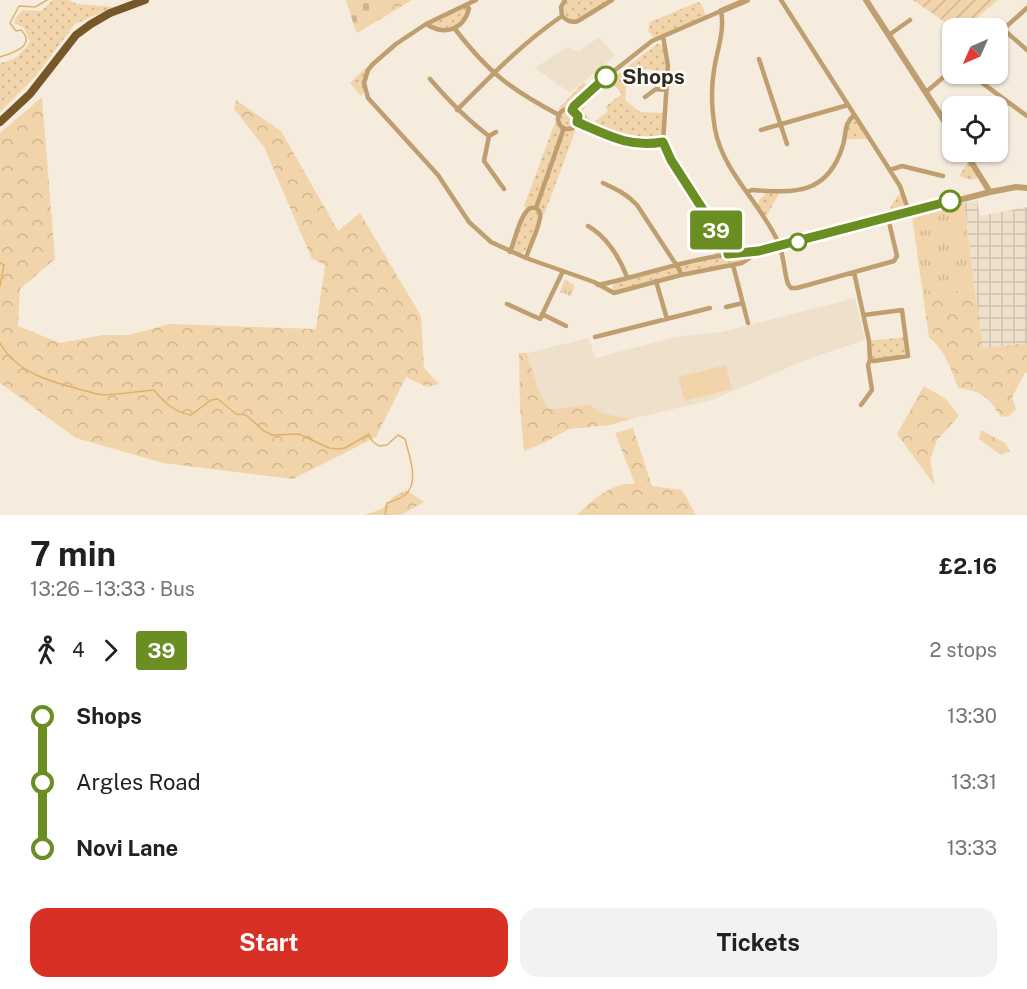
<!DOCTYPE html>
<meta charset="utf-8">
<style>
:root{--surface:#fff;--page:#f2f2f2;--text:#202124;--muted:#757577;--accent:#d93025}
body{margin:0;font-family:"Public Sans",sans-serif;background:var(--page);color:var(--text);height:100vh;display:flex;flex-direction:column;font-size:22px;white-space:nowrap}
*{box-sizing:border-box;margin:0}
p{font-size:20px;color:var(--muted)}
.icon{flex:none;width:33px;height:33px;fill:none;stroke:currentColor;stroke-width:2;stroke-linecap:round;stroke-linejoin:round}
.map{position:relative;height:515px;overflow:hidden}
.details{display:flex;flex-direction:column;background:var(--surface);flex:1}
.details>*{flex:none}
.badge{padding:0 12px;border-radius:4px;font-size:21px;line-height:39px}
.needle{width:39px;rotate:225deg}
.buttons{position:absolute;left:942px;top:18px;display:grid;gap:12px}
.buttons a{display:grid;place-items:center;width:66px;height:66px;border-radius:12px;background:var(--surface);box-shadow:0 2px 4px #0004;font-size:30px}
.map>.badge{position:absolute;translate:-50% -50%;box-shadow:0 0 0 3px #fff}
.legs{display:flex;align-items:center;gap:9px;height:66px;padding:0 30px;font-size:20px}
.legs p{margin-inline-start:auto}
.overview{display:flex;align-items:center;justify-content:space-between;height:102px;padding:0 30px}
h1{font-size:33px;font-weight:700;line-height:45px}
.action{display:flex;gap:12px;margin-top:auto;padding:12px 30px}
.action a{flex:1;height:69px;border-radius:18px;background:var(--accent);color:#fff;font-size:24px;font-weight:700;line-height:69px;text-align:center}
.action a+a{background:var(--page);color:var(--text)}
ul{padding:0 30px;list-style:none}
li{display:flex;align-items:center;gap:21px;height:66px;font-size:22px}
li i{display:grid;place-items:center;width:9px;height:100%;margin:0 8px;background:currentColor}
li i::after{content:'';width:15px;height:15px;margin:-8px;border:4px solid;border-radius:50%;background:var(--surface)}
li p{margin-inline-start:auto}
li:first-child i{background:linear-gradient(#0000 50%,currentColor 0)}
li:last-child i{background:linear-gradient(currentColor 50%,#0000 0)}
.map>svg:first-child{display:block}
.built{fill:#efe0cb}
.industrial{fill:url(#industrial-grid)}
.grass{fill:url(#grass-dots)}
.forest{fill:url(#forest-crowns)}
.cemetery{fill:url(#cemetery-stones)}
.park{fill:url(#park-tufts)}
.garden{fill:url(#garden-furrows)}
.pitch{fill:#f1d4aa}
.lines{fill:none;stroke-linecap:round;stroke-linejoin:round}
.stream{stroke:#dfb169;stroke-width:1.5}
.minor{stroke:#bf9f70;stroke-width:4.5}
.tertiary{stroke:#bf9f70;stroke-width:6}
.trunk{stroke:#765828;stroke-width:8}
.line-1-casing{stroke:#fff;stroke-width:14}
.line-1{stroke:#6b8e23;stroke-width:9}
.stop-1-dot{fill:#fff;stroke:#6b8e23;stroke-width:3}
.labels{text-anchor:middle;stroke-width:4.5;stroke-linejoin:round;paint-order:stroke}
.stop-label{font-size:21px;font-weight:bold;fill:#2e2a24;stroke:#fffbf5;text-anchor:start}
</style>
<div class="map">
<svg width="1027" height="515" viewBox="0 0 1027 515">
<defs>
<pattern id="industrial-grid" width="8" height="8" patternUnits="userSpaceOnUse" patternTransform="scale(1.5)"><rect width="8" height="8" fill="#efe0cb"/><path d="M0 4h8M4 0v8" fill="none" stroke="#cdc0ae"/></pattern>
<pattern id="grass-dots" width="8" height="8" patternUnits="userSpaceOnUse" patternTransform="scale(1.5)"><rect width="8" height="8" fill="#f1d4aa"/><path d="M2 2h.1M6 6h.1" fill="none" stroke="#cfb692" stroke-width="1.8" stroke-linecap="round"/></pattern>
<pattern id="forest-crowns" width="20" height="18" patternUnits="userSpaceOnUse" patternTransform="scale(1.5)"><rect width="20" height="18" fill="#f1d4aa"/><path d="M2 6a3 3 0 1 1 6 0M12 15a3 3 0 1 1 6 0" fill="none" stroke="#cfb692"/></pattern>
<pattern id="cemetery-stones" width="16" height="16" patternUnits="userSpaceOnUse" patternTransform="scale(1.5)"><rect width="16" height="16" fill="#f1d4aa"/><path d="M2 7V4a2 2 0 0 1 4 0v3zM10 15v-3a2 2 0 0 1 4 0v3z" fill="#cfb692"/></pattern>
<pattern id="park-tufts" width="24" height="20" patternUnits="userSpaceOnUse" patternTransform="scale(1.5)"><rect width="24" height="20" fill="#f1d4aa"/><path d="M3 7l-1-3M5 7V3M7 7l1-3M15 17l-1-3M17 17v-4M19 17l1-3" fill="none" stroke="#cfb692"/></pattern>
<pattern id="garden-furrows" width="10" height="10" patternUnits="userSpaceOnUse" patternTransform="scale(1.5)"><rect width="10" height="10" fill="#f1d4aa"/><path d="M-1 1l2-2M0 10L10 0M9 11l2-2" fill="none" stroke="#cfb692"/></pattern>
</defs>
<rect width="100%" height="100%" fill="#f6ecde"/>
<path class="built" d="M599,37L615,56L570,93L535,68L567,47L579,51Z
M855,298L865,340L811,358L712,400L631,419L601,413L590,404L555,409L549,408L540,394L527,353L589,338L595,358L676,337L722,332Z"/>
<path class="industrial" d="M977,200L980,216L1027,207V343L983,348L964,203Z"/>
<path class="grass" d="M53,0H68L77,4L114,7L75,24L35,77L0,112V63C15,61 21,54 30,42L24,28L14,23L16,17L23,10L41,11Z
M568,0H609L578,20H569C563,13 560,7 568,0Z
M698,2L702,5L706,17L655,39L648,31L650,22Z
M467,5V17L450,30L426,24Z
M657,44L666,45L667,72L638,68L627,77L625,100L640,112L664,113L663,142L637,144L584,125L585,122L581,117L578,116L577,122L574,127L575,132L544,215L541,214L539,211L528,210L524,206L554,125L558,121L559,115L562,110L558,109L584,82L590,90L586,93L588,98L583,111L593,123L608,111L605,107L622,94L610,80Z
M365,68L368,70L365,91L361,96L350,83Z
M854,115L870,139H845L846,128Z
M970,159L981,177L971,180L959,176Z
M768,191L780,192L764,220L757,209L759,200Z
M903,192L909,212L888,218C889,209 894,197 903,192Z
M535,209L538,213C538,225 531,245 523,253H519L515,250L514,245L526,213L529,210Z
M716,230L729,253L745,254V261L615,291L612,288L615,281L715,255L709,234Z
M905,337L908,356L870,360L869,341Z"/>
<path class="forest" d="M383,0H412L357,33L355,29Z
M42,97L55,259L20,289L18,326L60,343L103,335H129L170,324L316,329L325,265L312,259L264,147L234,109L236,100L281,131L338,231L360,213L421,316L424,368L439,384L427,387L406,377L376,437L293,479L163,463L76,438L0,383V133Z
M975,288L983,348L1027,343V373H1025L1012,397L1016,409L1009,416L1001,417C987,396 984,392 958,388C952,371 944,348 929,338L923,295Z
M519,353H527L540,394L549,408L555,409L590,404L601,413L631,419L610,425L569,429L544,443L524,451L520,407Z
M924,386L946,399L959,416L937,440L930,460L935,486L897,434Z
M633,428L652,486L682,490L696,515H577C593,500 612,482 635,484L615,433Z
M981,430L1005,443L1010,451L1001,455L979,439Z
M406,490L424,502L401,515H364L382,509L393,497Z"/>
<path class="cemetery" d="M346,0H383L355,29Z"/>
<path class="park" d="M964,203L975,288L923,295L912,216Z
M565,279L575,286L571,296L560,292Z"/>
<path class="garden" d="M913,0H998L965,28H953Z"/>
<path class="pitch" d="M961,219L964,238L953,239L950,221Z
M726,365L732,389L685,401L678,377Z"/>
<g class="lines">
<path class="stream" d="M0,57C12,53 37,46 21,30L16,31L10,23L19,6L35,7L47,0
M0,263L4,265L0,286
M0,343C19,378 63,384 97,394C108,397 140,391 154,390C165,403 174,412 191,415L211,400L218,399L236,414L246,415L264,431L272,435L299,434L329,448L338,449L345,448L369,434L372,441L379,446L387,445L398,435L405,439C409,455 420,483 405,495C400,499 393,501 387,503L385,515"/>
<path class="minor" d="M476,0L426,24L396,44L373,64L368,70L364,83L368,98L438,175L469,222L491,242L526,258L594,282L614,293L681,275L742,263L760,251
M565,0L561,7L562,16C567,21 571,23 578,21L612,0
M781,0L900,186L909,212
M426,24C445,36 463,30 469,9L467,5
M455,29C489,73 510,89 559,115
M1003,29L1027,50
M998,34L1027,8
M889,35L910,20
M663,36L668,66L663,142L671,160L727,247L728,254
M944,47L952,57
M759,59L787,144
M970,74L1027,116
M430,79C449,101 466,119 489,136L496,132
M926,92L952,70
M645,97L656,89L666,90
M558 119a10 10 0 1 1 20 0a10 10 0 1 1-20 0Z
M572,109L577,101L586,93L652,41L721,11C725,31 717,50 714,70C711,88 712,111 715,129C723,173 762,204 779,244C784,257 784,272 788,284L791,288H797L894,261L897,256L888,218
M457,110C492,75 520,45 562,16
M998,112L1008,103
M577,122C607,135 629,148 663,142
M761,130L848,105
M489,136L484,161L504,189
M890,170L902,166L943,176
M603,183C616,189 627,194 637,205L679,269L681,275
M747,192L752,190C795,193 828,195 843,145C847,132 843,125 854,115
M536,208L564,128
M588,226C606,236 620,258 627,277
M510,252C515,240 518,222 526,212C531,204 542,208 540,218C538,231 530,245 526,258
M733,265L748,323
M854,272L869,341L870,360L874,361L908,356L902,310L864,315
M656,281L667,319
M598,285C633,278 667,266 702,259C728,253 754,253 780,247
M507,304L540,319L563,271
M726,307L743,303
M542,314L566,326
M595,337L710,308
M861,405L872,390L868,365L870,360"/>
<path class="tertiary" d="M866,0L952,133
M721,11L747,0
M965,152L990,192
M780,247L990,192L1016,187L1027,188"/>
<path class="trunk" d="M0,122L30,94L76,35L91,24L110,13L145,0"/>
</g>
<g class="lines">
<defs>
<path id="line-1" d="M606,77L574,106L572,110L578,116L577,122C607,135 629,148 663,142L671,160L727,247L728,254L759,251L950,201"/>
</defs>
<use href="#line-1" class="line-1-casing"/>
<use href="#line-1" class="line-1"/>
</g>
<g class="stop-1-dot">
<circle cx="606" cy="77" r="10"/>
<circle cx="950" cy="201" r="10"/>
<circle cx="798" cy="242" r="8"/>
</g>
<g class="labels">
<g class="stop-label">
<text x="622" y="84">Shops</text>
</g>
</g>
</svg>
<div class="buttons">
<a><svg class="needle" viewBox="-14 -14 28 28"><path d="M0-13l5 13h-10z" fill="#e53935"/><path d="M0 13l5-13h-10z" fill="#757577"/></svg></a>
<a><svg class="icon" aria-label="locate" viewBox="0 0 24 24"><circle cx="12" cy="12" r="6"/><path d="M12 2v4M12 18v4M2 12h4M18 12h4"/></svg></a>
</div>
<b class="badge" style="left:716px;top:230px;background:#6b8e23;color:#fff">39</b>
</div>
<section class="details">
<div class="overview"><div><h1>7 min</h1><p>13:26 – 13:33 · Bus</p></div><b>£2.16</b></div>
<div class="legs"><svg class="icon" aria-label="walk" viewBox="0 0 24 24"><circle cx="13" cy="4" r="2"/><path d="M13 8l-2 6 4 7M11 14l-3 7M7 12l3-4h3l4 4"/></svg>4<svg class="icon" aria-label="forward" viewBox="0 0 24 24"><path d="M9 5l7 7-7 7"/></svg><b class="badge" style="background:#6b8e23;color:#fff">39</b><p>2 stops</p></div>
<ul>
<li><i style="color:#6b8e23"></i><b>Shops</b><p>13:30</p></li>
<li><i style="color:#6b8e23"></i><span>Argles Road</span><p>13:31</p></li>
<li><i style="color:#6b8e23"></i><b>Novi Lane</b><p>13:33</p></li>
</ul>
<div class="action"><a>Start</a><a>Tickets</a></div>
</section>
